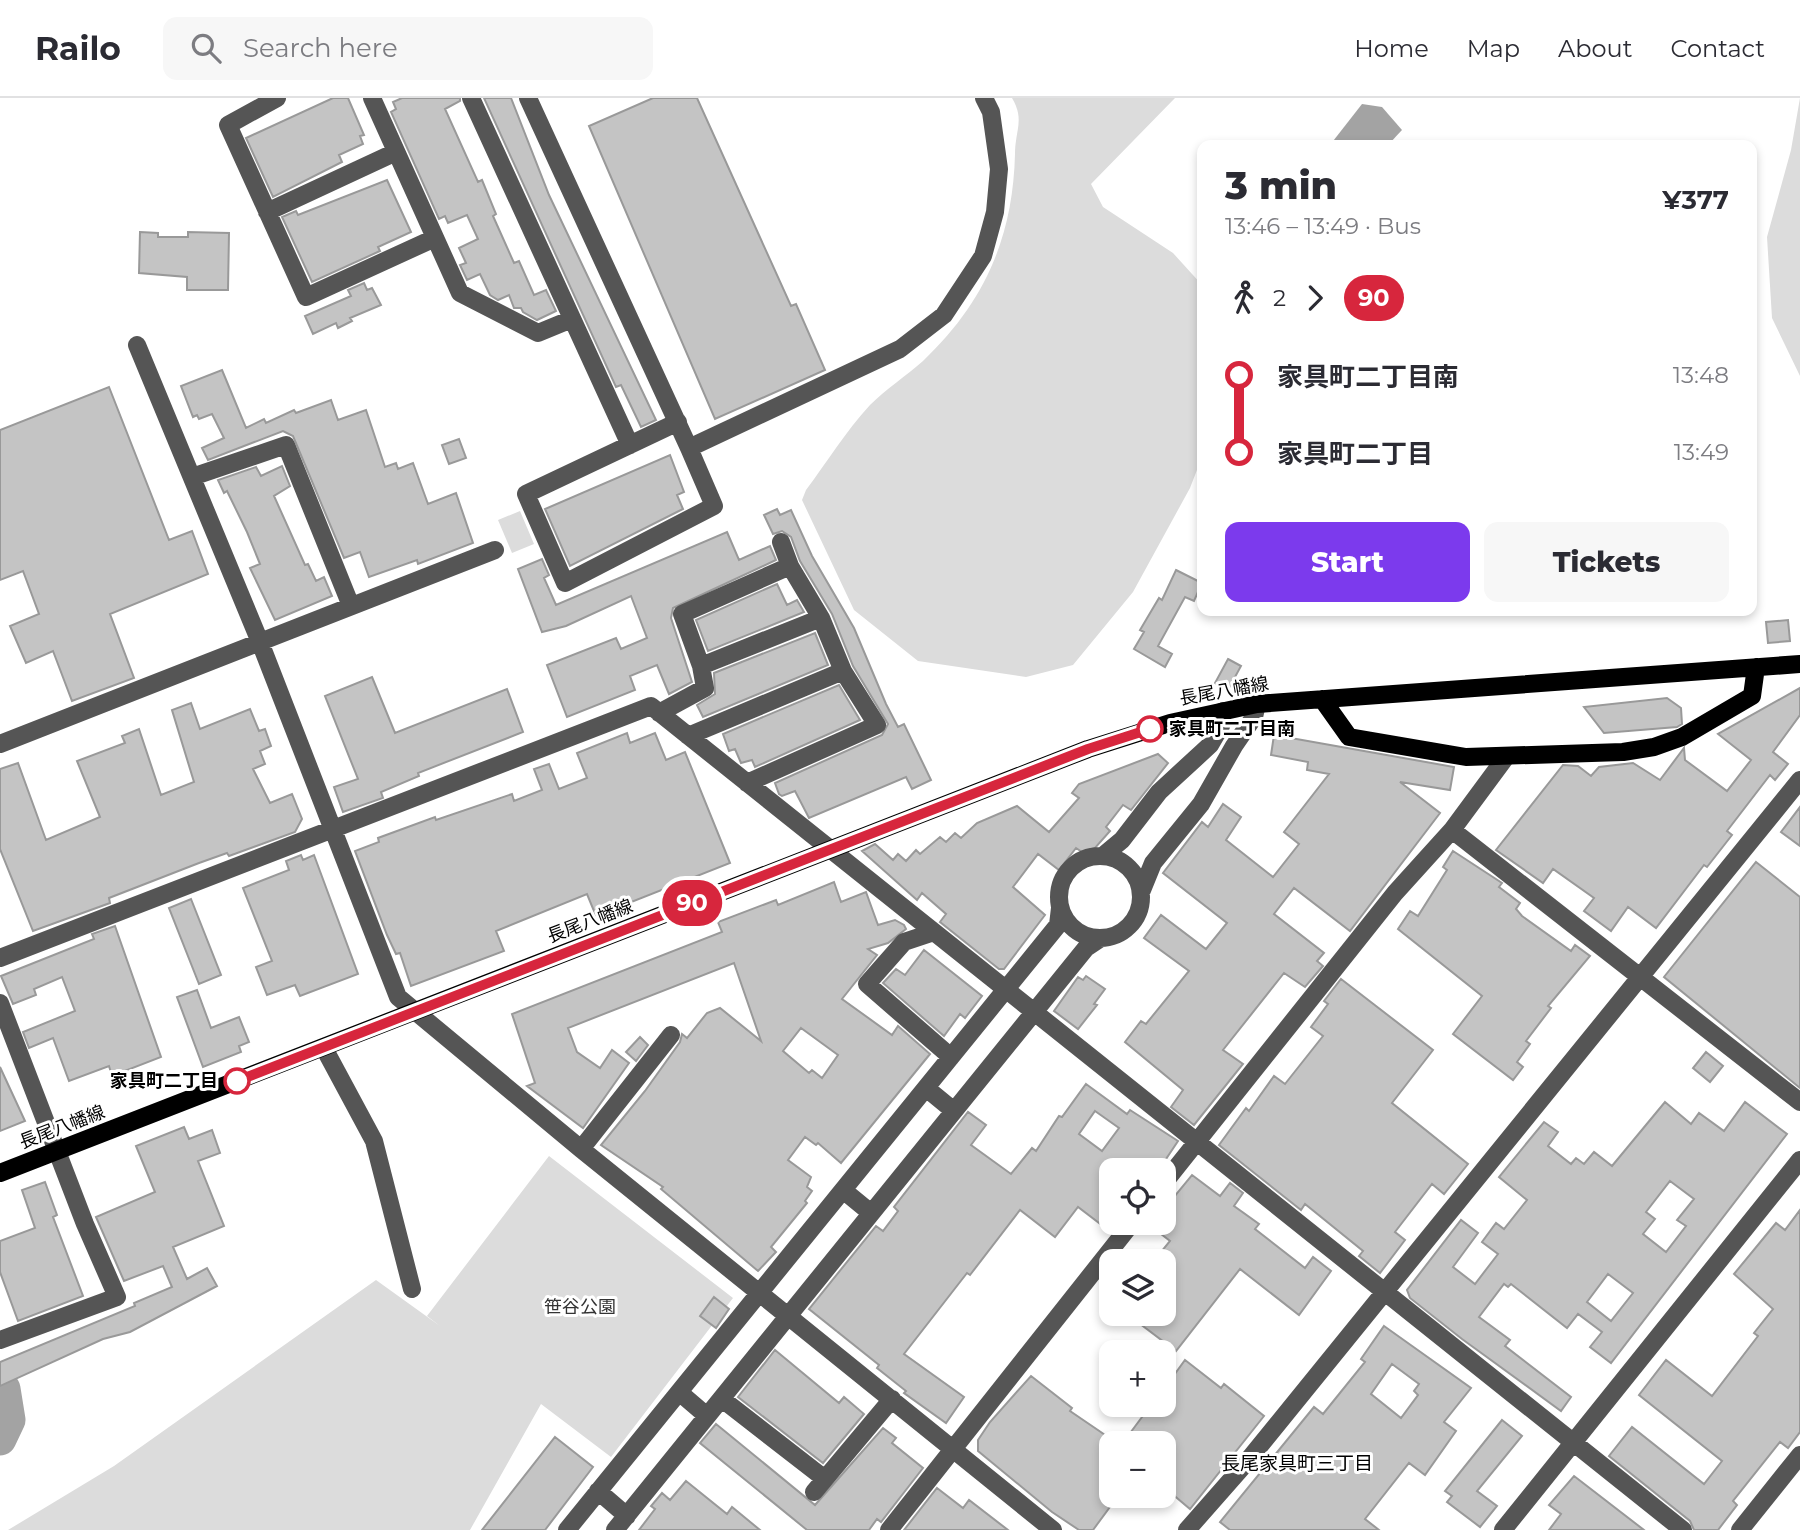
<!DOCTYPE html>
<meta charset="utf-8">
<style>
:root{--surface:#fff;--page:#f7f7f7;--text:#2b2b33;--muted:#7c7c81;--line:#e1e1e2;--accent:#7c3aed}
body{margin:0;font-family:Montserrat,"Noto Sans JP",sans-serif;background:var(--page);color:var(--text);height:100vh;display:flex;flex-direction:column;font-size:26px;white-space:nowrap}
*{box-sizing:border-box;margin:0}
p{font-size:23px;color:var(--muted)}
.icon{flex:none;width:38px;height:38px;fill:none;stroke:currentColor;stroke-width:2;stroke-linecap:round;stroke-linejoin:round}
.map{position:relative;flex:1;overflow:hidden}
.details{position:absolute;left:1197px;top:42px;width:560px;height:476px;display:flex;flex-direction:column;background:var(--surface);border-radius:14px;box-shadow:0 4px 10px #0003}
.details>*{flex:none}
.badge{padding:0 14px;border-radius:23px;font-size:24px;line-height:46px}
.controls{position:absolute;left:1099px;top:1060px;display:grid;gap:14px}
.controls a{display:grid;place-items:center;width:77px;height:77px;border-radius:14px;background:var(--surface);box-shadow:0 4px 10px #0003;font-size:35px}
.map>.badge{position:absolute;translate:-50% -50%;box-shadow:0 0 0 4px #fff}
.legs{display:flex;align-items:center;gap:10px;height:77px;padding:0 28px;font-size:23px}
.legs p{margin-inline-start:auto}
.headline{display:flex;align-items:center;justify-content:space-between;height:119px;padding:0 28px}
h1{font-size:38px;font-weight:800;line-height:52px}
.primary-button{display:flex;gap:14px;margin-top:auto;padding:14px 28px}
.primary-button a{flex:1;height:80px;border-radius:14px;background:var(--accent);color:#fff;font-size:28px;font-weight:800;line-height:80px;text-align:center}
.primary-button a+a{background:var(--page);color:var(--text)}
ul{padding:0 28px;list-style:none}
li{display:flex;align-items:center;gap:24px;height:77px;font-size:26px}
li i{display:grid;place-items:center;width:10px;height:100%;margin:0 9px;background:currentColor}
li i::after{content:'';width:18px;height:18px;margin:-9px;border:5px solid;border-radius:50%;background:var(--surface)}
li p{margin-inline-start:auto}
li:first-child i{background:linear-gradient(#0000 50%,currentColor 0)}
li:last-child i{background:linear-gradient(currentColor 50%,#0000 0)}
header{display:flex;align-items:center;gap:42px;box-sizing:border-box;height:98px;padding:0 35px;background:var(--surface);border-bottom:2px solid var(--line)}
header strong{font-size:33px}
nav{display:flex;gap:38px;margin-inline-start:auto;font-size:24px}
.search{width:490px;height:63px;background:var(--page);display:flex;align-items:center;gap:18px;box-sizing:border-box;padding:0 24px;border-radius:14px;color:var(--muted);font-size:26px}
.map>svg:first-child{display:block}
.green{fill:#dcdcdc}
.water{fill:#a3a3a3}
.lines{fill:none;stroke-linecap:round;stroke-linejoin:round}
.river{stroke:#a3a3a3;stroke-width:33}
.building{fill:#c4c4c4;stroke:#999;stroke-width:2;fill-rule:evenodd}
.minor{stroke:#555;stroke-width:18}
.major{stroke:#000;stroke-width:18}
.line-1-casing{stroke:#fff;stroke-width:16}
.line-1{stroke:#d7263d;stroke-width:10}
.stop-1-dot{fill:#fff;stroke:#d7263d;stroke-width:3.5}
.labels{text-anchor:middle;stroke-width:6;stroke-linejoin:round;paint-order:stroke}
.street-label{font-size:18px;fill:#000;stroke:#fff}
.stop-label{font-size:18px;font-weight:bold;fill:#000;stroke:#fff;text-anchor:start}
.park-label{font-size:18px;fill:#333;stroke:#fff}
.neighbourhood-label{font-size:19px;fill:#000;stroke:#fff}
</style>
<header>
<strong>Railo</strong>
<div class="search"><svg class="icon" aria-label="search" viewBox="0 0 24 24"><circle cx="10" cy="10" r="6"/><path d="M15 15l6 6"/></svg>Search here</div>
<nav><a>Home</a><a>Map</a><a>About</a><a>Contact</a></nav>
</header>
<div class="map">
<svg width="1800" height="1432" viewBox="0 0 1800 1432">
<rect width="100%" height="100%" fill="#fff"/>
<path class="green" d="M1012,0H1175L1091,86L1103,109L1173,155L1202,187V359L1190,390L1133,494L1073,567L1026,579L918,563L854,512L802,402L806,392C827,364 846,333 870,307C886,291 906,278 923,263C984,205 1013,140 1015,56C1015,32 1025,22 1012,0Z
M1800,0V278L1772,220L1767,139L1791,52Z
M520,413L534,446L512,455L498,422Z
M549,1058L733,1200L611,1359L541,1306L470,1432H8L114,1368L376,1182L440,1228L427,1218Z"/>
<path class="water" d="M1362,6L1382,9L1402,32L1388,47H1330Z"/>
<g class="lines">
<path class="river" d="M0,1341L9,1322L4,1291"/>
</g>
<path class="building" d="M333,0H348L364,37L360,38L363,46L339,57L342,64L273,99L246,40Z
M402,0H460V3L445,11L478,84L482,82L496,116L493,118L514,165L519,163L534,197L546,192L556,213L537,222L523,214L521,210H514L509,197L498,202L490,197L480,176L467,182L460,167L466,165L459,150L478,141L467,117L448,125L445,118L439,121L391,14L396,11L393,4Z
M484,0H511L549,97L656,322L641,329L621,287L616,289Z
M653,0H697L791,208L796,206L825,272L715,321L589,28Z
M387,82L411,134L378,149L380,153L312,184L282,119L296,113L298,117Z
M140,134L158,135V139H188V134L229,135L228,192H187V179L139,175Z
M364,185L367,192L372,190L381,207L350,220L352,223L338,230L336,225L313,236L305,218L351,198L348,192Z
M222,272L246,330L264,321L266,325L294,312L296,315L331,302L338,322L366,312L385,369L396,365L398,371L413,365L428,406L456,395L473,445L418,466L417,462L369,479L360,454L344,460L293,338L283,333L208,362L202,350L224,340L212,316L199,321L197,317L193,319L181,288Z
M109,289L169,442L192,433L208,476L110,516L134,580L72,603L53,553L26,565L10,528L39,516L23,473L0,482V332Z
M459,341L466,360L449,366L442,347Z
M670,357L684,394L677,397L683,411L570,468L545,411Z
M282,368L290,388L274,398L305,467L308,466L316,483L324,479L332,498L275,522L250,470L260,466L247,434L227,393L224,395L218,382L256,369L261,378Z
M777,411L780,417L791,412L812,458L854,530L886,606L898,629L904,626L931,682L912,691L906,679L809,720L795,693L782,698L779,696L775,685L882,637L888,626L853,568L832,516L800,463L791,439L782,433L773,436L764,417Z
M727,434L739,462L770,448L776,462L673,510L671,520L692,584L669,596L657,567L630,578L635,592L567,619L547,567L616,540L621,551L647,540L631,498L566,528L542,534L518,471L542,461L549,477L544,480L556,507Z
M1176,472L1202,485L1194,503L1185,499L1158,548L1172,556L1165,569L1134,551L1144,534L1140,532L1159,500L1162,502Z
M777,486L787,507L797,502L804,514L708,553L696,522Z
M1788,522L1790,543L1768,545L1766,524Z
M815,535L828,567L703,619L697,607L715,596L714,575Z
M1228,561L1241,568L1228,592L1215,585Z
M372,579L395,635L507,591L523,634L418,675L419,678L381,694L383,700L343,714L334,689L358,681L325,598Z
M839,587L860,622L755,669L752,662L741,665L735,651L729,653L723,636Z
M1800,590V617L1773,654L1788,666L1775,682L1770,677L1727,733L1732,737L1707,769L1704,767L1656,830L1628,809L1611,833L1584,813L1594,800L1553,771L1543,785L1496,752L1563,667L1578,668L1591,678L1599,669L1633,665L1660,682L1684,650L1685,662L1727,693L1751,662L1718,636Z
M1667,600L1681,610L1682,626L1677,629L1604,635L1584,609Z
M191,605L200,631L250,611L259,633L265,631L271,648L260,653L265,666L253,671L270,705L292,696L302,721L295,734L229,758L227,755L199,765L109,800L110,805L33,833L0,751V671L18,665L46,742L100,719L77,663L125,645L122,638L139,631L161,697L194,684L172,612Z
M627,635L630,645L655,635L666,662L685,654L730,765L596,818L587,796L496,833L504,853L411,888L400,855L396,856L387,837L355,753L379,744L378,740L435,719L436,722L512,696L514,703L542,692L534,671L549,666L559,691L587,680L577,655Z
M1274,637L1454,669L1450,692L1400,684L1440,715L1350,833L1294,790L1274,816L1324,855L1317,863L1323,868L1305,889L1284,875L1223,952L1243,966L1194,1027L1171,1009L1183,992L1125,944L1141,923L1146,926L1189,873L1144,840L1161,817L1206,851L1227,825L1163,775L1202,724L1208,729L1223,706L1241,719L1226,742L1273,779L1299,746L1284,734L1329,676L1307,672L1308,664L1271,657Z
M1158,656L1168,665L1131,712L1123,707L1106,729L1110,733L1095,750L1082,754L1076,750L1059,772L1038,756L1013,789L1045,817L1004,871H999L940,824L946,816L922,795L917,802L862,753L875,746L893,762L898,756L906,763L916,752L920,756L940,739L946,744L955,735L961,740L977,725L1017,708L1049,734L1079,700L1072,695L1079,686Z
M1800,709V748L1781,734Z
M1453,753L1502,785L1499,789L1520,805L1516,811L1522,818L1571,853L1575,847L1590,858L1548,908L1551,910L1526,943L1530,946L1517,964L1523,969L1513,982L1453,936L1482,898L1398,831L1410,813L1418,818L1447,772L1443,769Z
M301,757L303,762L314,757L358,876L300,898L295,887L267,897L256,869L272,863L243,790L289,772L286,763Z
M1756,764L1800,799V990L1664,879Z
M834,784L841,804L866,794L878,827L895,822L904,827L906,831L888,845L868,851L877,857L842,901L892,937L898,928L930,956L841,1065L818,1045L816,1047L805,1039L788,1062L811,1079L807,1089L812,1093L805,1103L807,1105L771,1149L776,1154L758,1173L661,1091L663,1089L601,1047L645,993L680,944L682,936L687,940L707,915L720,910L761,943L734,865L568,930L577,954L600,970L612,952L629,965L583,1030L527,988L535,985L512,916L722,834L718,824L776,802L778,807ZM801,930L838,957L822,980L812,972L809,975L783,953Z
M191,801L221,877L199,886L169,810Z
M115,828L161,959L112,978L109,968L69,983L53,940L29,950L23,934L75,913L62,879L34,891L36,897L13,906L1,878L94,841L92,836Z
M924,852L982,898L965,920L960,916L944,938L883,885L896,871L905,877Z
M1086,878L1105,891L1094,906L1097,907L1078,931L1054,913L1078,879L1083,882Z
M1341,881L1433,952L1392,1005L1468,1066L1444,1096L1432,1086L1395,1134L1405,1142L1380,1175L1359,1158L1363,1153L1305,1106L1301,1112L1219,1047L1246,1010L1249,1013L1274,978L1285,986L1323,938L1311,929L1328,906L1324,903Z
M197,892L211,930L239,919L249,944L239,948L241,954L203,969L177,899Z
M640,939L648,947L636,963L626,954Z
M1706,954L1723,968L1710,984L1693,970Z
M0,969L25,1023L0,1033Z
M1086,986L1127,1016L1130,1012L1178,1043L1158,1073H1111V1117L1103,1128L1078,1109L1055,1139L1020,1112L970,1177L967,1175L904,1256L964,1299L946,1325L904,1295L906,1293L877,1270L879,1267L809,1211L876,1128L883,1133L898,1113L894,1109L968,1014L986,1027L971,1047L1011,1076L1032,1050L1036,1053L1059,1018L1062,1019ZM1095,1013L1119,1030L1102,1053L1079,1036Z
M1665,1004L1691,1026L1699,1015L1724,1033L1745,1004L1787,1036L1611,1265L1590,1249L1602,1234L1578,1216L1567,1230L1511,1186L1508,1189L1504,1186L1479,1219L1510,1242L1505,1248L1571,1299L1561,1313L1462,1241L1410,1200L1407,1192L1461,1122L1478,1135L1453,1169L1475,1186L1498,1156L1482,1144L1496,1125L1504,1131L1527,1102L1499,1079L1544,1024L1558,1034L1548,1048L1571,1066L1576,1060L1584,1066L1594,1054L1612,1068ZM1670,1083L1694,1101L1677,1122L1686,1128L1666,1154L1643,1136L1655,1121L1646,1114ZM1608,1176L1633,1195L1611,1223L1587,1204Z
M184,1029L189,1041L212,1032L220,1055L198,1063L224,1128L173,1149L187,1181L207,1170L217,1188L130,1234L103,1241L0,1288V1264L135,1208L134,1205L172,1189L163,1168L124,1183L96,1119L155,1094L136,1048Z
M1192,1077L1220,1098L1230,1085L1243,1095L1234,1108L1259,1126L1255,1131L1305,1170L1313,1159L1331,1173L1299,1217L1240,1171L1176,1253L1127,1216H1164V1164H1153L1170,1143L1147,1125H1164V1111Z
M45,1084L57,1117L53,1119L83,1198L18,1223L0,1174V1143L35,1130L22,1092Z
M1800,1112V1334L1788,1350L1780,1344L1733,1403L1737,1407L1718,1432H1694L1690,1423L1609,1358L1632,1329L1704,1386L1722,1363L1639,1297L1666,1262L1712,1298L1758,1238L1754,1235L1773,1211L1734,1176L1776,1125L1785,1132Z
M714,1199L729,1211L716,1230L700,1218Z
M1384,1228L1471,1290L1444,1324L1456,1333L1425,1377L1409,1365L1365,1421L1379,1432H1230L1220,1424L1314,1309L1323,1316L1365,1264L1361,1261ZM1392,1266L1419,1286L1414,1293L1418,1297L1401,1320L1371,1296Z
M775,1252L839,1305L844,1299L864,1316L823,1365L738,1299Z
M1185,1262L1221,1290L1224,1286L1264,1318L1190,1411L1164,1389V1346H1122L1151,1307H1164V1291Z
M1031,1278L1072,1310L1070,1313L1111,1341V1398H1118L1093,1432H1079L1052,1414L978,1353V1342L990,1324Z
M1502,1322L1522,1338L1477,1393L1497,1408L1480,1429L1447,1404L1452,1398L1445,1393Z
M716,1326L815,1407L883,1330L896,1340L892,1345L923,1370L881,1424L877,1421L869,1432H807L700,1345Z
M555,1339L593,1369L545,1432H482Z
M1574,1378L1644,1432H1549L1561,1416L1549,1407Z
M686,1383L727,1416L732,1409L760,1432H639L655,1411L651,1408L662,1395L670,1402Z
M937,1390L963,1410L969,1402L1008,1432H904Z"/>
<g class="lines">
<path class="minor" d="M277,0L228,27L306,199L435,140
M372,0L460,195L538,235L572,221
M471,0L630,347
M528,0L689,350L714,408L565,485L526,396L678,324
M267,114L396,54
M137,247L260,544L398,899L581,1051L1053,1432
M689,350L900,251L944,217L983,158L995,114L999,71L991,14L984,0
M192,379L286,347L351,508
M781,444L790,468
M701,568L821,520
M659,615L705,590L701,568L682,516L790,468L821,520L843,573L877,627L747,685
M688,638L843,573
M0,646L495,452
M1452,732L1800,1004
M1104,757L1122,742L1159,694L1210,647L1221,628L1223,613
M1059 799a41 41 0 1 1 82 0a41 41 0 1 1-82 0Z
M1142,792L1153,765L1201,706L1234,648L1254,619L1257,606
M934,834L904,844L867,886L951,959
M0,860L651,608L1683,1432
M0,905L85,1126L117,1199L0,1242
M324,950L374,1043L412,1191
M926,990L954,1013
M581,1051L671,937
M1164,1085L1395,795L1452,732L1506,659
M843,1092L871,1115
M679,1294L707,1318
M722,1301L825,1381
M598,1393L627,1418
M814,1394L892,1301
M567,1432L1058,827L1060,810
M615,1432L1086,850L1101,840
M889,1432L1132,1125
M1187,1432L1245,1366L1800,682
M1503,1432L1800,1062
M1740,1432L1800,1357"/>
<path class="major" d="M1322,601L1349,639L1466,659L1623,654L1654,649L1682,639L1752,598L1756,569
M0,1075L1088,651L1170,625L1257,606L1800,566"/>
</g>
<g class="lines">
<defs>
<path id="line-1" d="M237,983L1088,651L1150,631"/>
</defs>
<use href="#line-1" class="line-1-casing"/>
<use href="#line-1" class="line-1"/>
</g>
<g class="stop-1-dot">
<circle cx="1150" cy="631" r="12"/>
<circle cx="237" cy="983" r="12"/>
</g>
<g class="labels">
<g class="street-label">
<text transform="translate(1224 593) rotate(-10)" y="6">長尾八幡線</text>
<text transform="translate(590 823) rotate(-21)" y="6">長尾八幡線</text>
<text transform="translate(62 1029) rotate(-21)" y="6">長尾八幡線</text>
</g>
<g class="stop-label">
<text x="1169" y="637">家具町二丁目南</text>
<text x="218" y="989" text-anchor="end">家具町二丁目</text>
</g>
<g class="park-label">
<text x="580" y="1215">笹谷公園</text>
</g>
<g class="neighbourhood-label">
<text x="1297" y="1372">長尾家具町三丁目</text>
</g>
</g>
</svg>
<div class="controls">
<a><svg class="icon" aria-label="locate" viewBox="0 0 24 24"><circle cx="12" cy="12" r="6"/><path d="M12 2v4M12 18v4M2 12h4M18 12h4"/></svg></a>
<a><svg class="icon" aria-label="layers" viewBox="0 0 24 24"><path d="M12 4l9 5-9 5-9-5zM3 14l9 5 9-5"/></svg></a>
<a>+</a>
<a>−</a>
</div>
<b class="badge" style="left:692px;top:805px;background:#d7263d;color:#fff">90</b>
<section class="details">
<div class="headline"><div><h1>3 min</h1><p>13:46 – 13:49 · Bus</p></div><b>¥377</b></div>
<div class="legs"><svg class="icon" aria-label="walk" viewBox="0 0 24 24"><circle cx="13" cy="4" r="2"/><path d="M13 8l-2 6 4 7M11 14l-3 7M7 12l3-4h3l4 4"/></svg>2<svg class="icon" aria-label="forward" viewBox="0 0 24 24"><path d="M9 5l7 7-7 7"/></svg><b class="badge" style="background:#d7263d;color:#fff">90</b></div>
<ul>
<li><i style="color:#d7263d"></i><b>家具町二丁目南</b><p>13:48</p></li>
<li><i style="color:#d7263d"></i><b>家具町二丁目</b><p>13:49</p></li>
</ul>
<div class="primary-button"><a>Start</a><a>Tickets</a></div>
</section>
</div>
